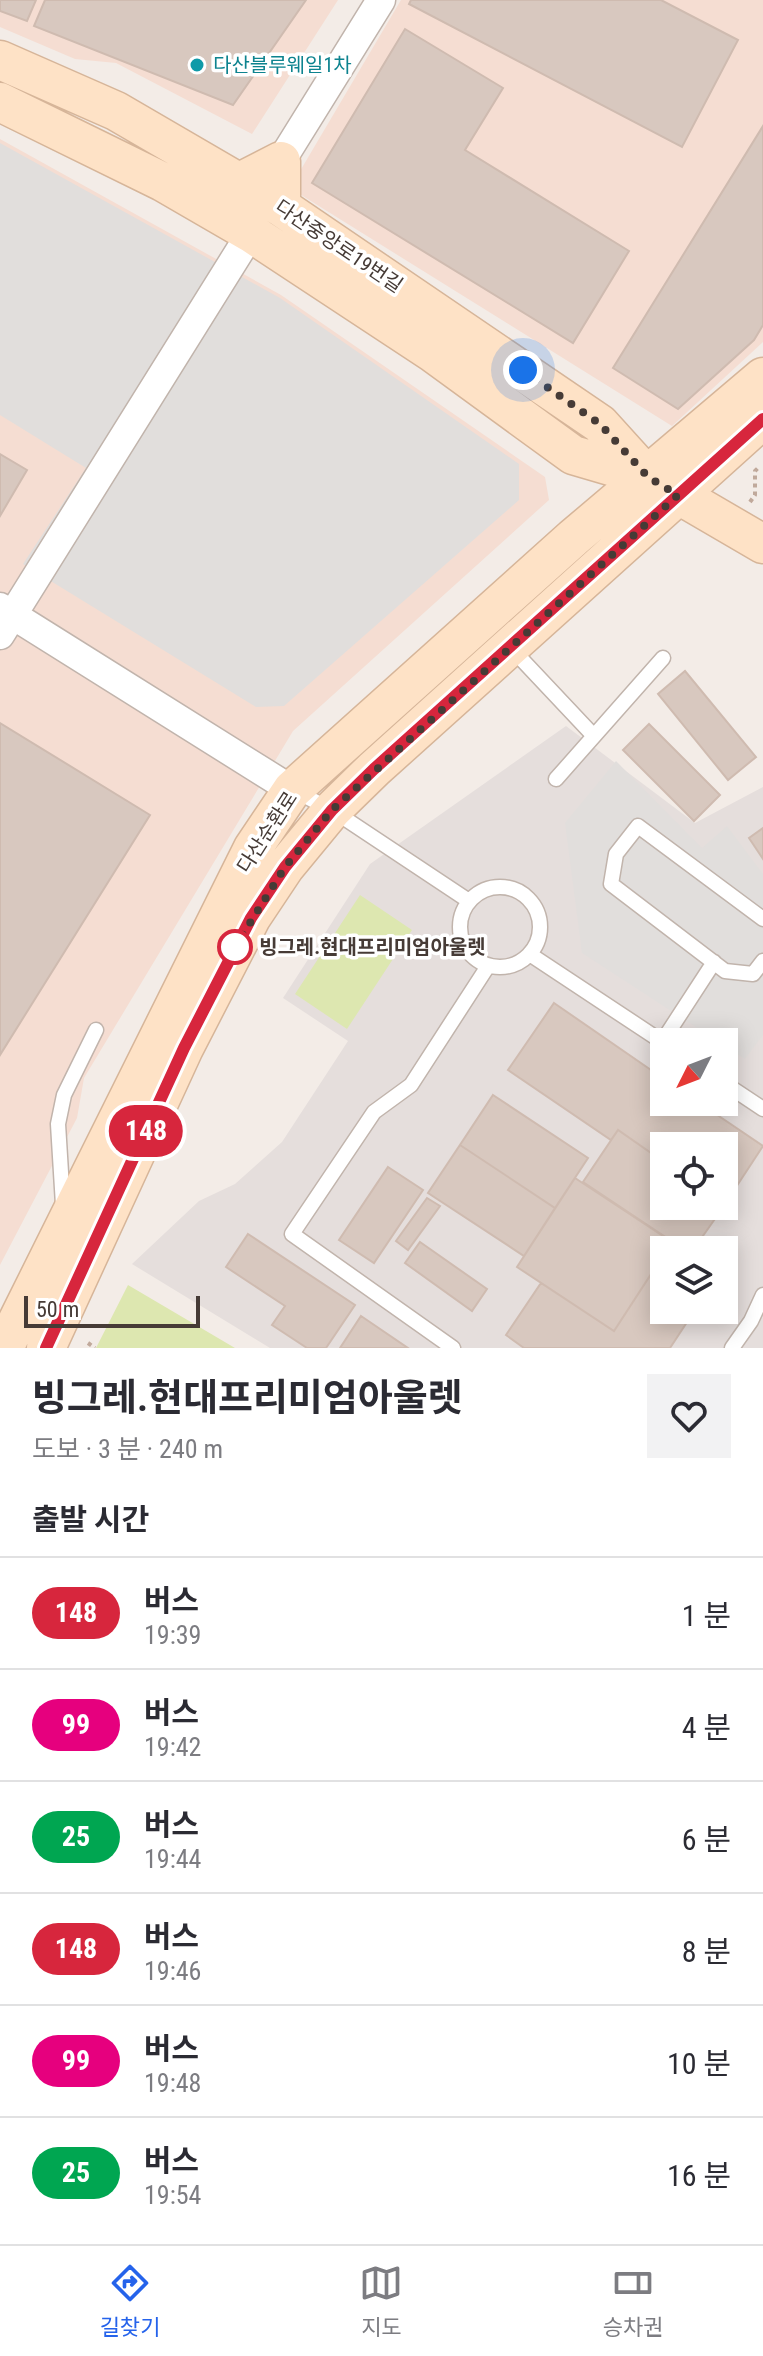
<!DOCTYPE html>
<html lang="ko">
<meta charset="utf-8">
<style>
:root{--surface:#fff;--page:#f2f2f3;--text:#2b2b33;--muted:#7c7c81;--line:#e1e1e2;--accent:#2563eb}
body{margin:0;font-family:"Roboto Condensed","Noto Sans KR",sans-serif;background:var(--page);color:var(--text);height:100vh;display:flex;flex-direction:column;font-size:30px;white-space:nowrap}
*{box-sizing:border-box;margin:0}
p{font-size:26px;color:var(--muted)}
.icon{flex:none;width:44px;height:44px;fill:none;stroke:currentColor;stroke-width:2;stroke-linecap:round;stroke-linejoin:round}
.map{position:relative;height:1348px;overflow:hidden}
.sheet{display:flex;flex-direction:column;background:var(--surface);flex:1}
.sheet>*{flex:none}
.badge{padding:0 16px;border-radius:26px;font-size:28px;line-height:52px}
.needle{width:52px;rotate:228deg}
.buttons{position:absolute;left:650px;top:1028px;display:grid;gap:16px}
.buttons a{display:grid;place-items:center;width:88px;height:88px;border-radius:0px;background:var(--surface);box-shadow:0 4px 20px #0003;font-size:40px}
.scale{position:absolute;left:24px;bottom:20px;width:176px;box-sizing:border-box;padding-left:8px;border:4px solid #463b36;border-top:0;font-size:22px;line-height:28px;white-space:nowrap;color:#463b36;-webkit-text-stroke:6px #fff;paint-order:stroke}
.you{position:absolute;width:40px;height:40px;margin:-20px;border:6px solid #fff;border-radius:50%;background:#1a73e8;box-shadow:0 0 0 12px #1a73e833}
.map>.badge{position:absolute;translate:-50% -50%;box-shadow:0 0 0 4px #fff}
h2{padding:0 32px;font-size:30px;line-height:72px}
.round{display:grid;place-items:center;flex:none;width:84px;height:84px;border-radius:0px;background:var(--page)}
.head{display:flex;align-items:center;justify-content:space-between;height:136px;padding:0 32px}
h1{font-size:38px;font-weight:700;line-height:60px}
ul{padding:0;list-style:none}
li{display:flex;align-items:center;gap:24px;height:112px;padding:0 32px;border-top:2px solid var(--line)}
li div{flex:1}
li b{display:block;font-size:30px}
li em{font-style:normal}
li .badge{min-width:88px;font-weight:700;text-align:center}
.tabs{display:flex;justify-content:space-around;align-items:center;height:112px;border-top:2px solid var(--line);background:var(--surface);font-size:22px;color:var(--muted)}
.tabs a{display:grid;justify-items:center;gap:4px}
.tabs .active{color:var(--accent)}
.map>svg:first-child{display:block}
.commercial{fill:#f5ddd2}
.industrial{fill:#e5dedc;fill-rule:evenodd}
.green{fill:#dde7b0}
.parking{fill:#e1dedc}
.building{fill:#d8c8bf;stroke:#cfbbb0;stroke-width:2}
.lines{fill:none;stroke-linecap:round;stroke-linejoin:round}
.lane-casing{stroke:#c1b4ac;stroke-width:17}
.street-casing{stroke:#c1b4ac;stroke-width:31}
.secondary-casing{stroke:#d6b599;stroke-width:41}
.path{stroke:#c0a99b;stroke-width:4;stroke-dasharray:4 4;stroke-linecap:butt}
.lane{stroke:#fff;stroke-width:14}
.street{stroke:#fff;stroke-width:28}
.secondary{stroke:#fee2c6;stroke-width:38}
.line-casing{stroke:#fff;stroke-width:18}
.line{stroke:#d7263d;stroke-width:12}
.walk{stroke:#463b36;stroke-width:8;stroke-dasharray:0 14.4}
.culture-dot{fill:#0f9aa8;stroke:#fff;stroke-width:3}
.stop-dot{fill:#fff;stroke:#d7263d;stroke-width:4}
.labels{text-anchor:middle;stroke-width:7;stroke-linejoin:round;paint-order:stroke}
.culture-label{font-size:20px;fill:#0d838f;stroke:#fff;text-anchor:start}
.street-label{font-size:20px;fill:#463b36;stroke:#fff}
.stop-label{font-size:20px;font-weight:bold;fill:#463b36;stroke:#fff;text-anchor:start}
</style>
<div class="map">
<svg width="763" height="1348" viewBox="0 0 763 1348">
<rect width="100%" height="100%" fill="#f3ece7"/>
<path class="commercial" d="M0,0H338L252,134L116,63L75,59L0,27Z
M401,0H763V342L672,426L290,188Z
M0,139L281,295L545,477L549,500L293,731L84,1078L77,1118L0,1265Z"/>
<path class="industrial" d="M566,726L695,823L763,787V1348H270L132,1264L199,1201L235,1184L282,1142L348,1041L283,998L370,864ZM664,1042H724V1102H664ZM664,1146H724V1206H664ZM664,1250H724V1310H664Z"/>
<path class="green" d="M360,895L412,930L347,1029L295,994Z
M128,1285L235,1348H96Z"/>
<path class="parking" d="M0,143L280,298L519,464V500L284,706L256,707L23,564L86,468L0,415Z
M616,761L702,848L727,826L763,874V1035L745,1059L582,953L565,823Z"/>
<path class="building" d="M0,0H36L27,21L0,11Z
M45,0H306L233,105L34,26Z
M411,0H661L738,40L682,147L409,4Z
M405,29L503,88L465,150L629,251L573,343L312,183Z
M763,126V325L754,340L678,409L613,368Z
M0,454L27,470L0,516Z
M685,671L756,757L728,780L658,694Z
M0,723L150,815L0,1055Z
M649,724L720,795L694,821L623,750Z
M763,828V859L749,838Z
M554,1003L664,1079V1102H698L763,1146L725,1204L724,1146H664V1162L618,1130L611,1140L508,1070Z
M493,1095L588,1158L555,1208L460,1145Z
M618,1130L664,1162V1206H724L693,1250H685L583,1182Z
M460,1145L555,1208L524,1256L428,1193Z
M388,1167L423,1190L374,1263L339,1240Z
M575,1178L672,1242L614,1331L517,1267Z
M427,1198L440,1206L408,1250L396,1241Z
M248,1234L355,1305L326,1348H307L272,1325L285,1306L226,1267Z
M420,1242L487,1289L472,1311L405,1263Z
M672,1242L685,1250H667Z
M664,1254V1310H695L670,1348H524L506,1335L541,1283L614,1331Z
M361,1316L408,1348H340Z"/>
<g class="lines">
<defs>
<path id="lane" d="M511,648L592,734
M556,779L663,658
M293,790L332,810L469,901
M460 927a40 40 0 1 1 80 0a40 40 0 1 1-80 0Z
M763,919L638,826L616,854L611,884L725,971L753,974L763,961
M531,955L664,1043
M662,1042L714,962
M724,1083L763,1109
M63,1205L58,1124L64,1095L96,1030
M453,1348L292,1234L374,1112L411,1085L488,966
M732,1348L751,1321L763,1295"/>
<path id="street" d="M281,161L381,0
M0,607L292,790
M0,635L251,233"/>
<path id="secondary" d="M0,60L116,111L281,207L600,424L648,477
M0,102L163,182L251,233L433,353L573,455L648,477L763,544
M240,182L281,161V207
M4,1348L253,848L292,790L573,538L763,377
M46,1348L184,1048L251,918L285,867L332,810L374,769L763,419"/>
</defs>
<use href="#lane" class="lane-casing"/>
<use href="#street" class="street-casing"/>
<use href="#secondary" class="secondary-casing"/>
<path class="path" d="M750,502L755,495V471L759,467
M88,1343L95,1348"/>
<use href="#lane" class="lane"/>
<use href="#street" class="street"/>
<use href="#secondary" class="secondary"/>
</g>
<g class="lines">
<defs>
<path id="line" d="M46,1348L184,1048L251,918L285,867L332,810L374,769L763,419"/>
</defs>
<use href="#line" class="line-casing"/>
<use href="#line" class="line"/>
<path class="walk" d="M235,947L285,867L332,810L678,495L648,477L600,424L523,370"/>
</g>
<circle class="culture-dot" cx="197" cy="65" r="8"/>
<circle class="stop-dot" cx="235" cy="947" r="16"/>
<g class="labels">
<g class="culture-label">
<text x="213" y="72">다산블루웨일1차</text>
</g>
<g class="street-label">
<text transform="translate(339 246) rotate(34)" y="7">다산중앙로19번길</text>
<text transform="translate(267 832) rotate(-57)" y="7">다산순환로</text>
</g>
<g class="stop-label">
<text x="259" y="954">빙그레.현대프리미엄아울렛</text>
</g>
</g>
</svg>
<div class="buttons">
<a><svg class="needle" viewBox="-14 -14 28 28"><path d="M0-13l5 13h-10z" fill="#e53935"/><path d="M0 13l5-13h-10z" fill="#7c7c81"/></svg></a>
<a><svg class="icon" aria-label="locate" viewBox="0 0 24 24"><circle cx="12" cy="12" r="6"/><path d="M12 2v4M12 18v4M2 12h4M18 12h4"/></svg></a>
<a><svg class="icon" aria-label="layers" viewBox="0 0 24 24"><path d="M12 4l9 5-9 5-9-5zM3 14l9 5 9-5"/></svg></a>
</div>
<div class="scale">50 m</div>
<div class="you" style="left:523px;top:370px"></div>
<b class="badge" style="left:146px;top:1131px;background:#d7263d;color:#fff">148</b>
</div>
<section class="sheet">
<div class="head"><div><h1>빙그레.현대프리미엄아울렛</h1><p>도보 · 3 분 · 240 m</p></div><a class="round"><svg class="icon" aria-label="heart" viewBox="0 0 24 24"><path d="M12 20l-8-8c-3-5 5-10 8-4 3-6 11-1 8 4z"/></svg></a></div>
<h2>출발 시간</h2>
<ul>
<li><span class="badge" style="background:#d7263d;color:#fff">148</span><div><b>버스</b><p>19:39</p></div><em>1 분</em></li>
<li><span class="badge" style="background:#e6007e;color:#fff">99</span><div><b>버스</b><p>19:42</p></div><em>4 분</em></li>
<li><span class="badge" style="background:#00a651;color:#fff">25</span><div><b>버스</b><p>19:44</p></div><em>6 분</em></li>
<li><span class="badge" style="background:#d7263d;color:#fff">148</span><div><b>버스</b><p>19:46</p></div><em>8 분</em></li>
<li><span class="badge" style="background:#e6007e;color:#fff">99</span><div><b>버스</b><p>19:48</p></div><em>10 분</em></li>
<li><span class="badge" style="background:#00a651;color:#fff">25</span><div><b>버스</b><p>19:54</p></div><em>16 분</em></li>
</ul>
</section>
<nav class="tabs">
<a class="active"><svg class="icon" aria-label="directions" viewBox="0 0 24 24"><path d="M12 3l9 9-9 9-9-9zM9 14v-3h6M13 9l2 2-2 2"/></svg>길찾기</a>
<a><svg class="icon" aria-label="map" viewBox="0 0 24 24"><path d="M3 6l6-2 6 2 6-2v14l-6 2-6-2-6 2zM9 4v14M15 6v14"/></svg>지도</a>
<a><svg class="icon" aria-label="tickets" viewBox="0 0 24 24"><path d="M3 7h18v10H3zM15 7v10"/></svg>승차권</a>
</nav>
